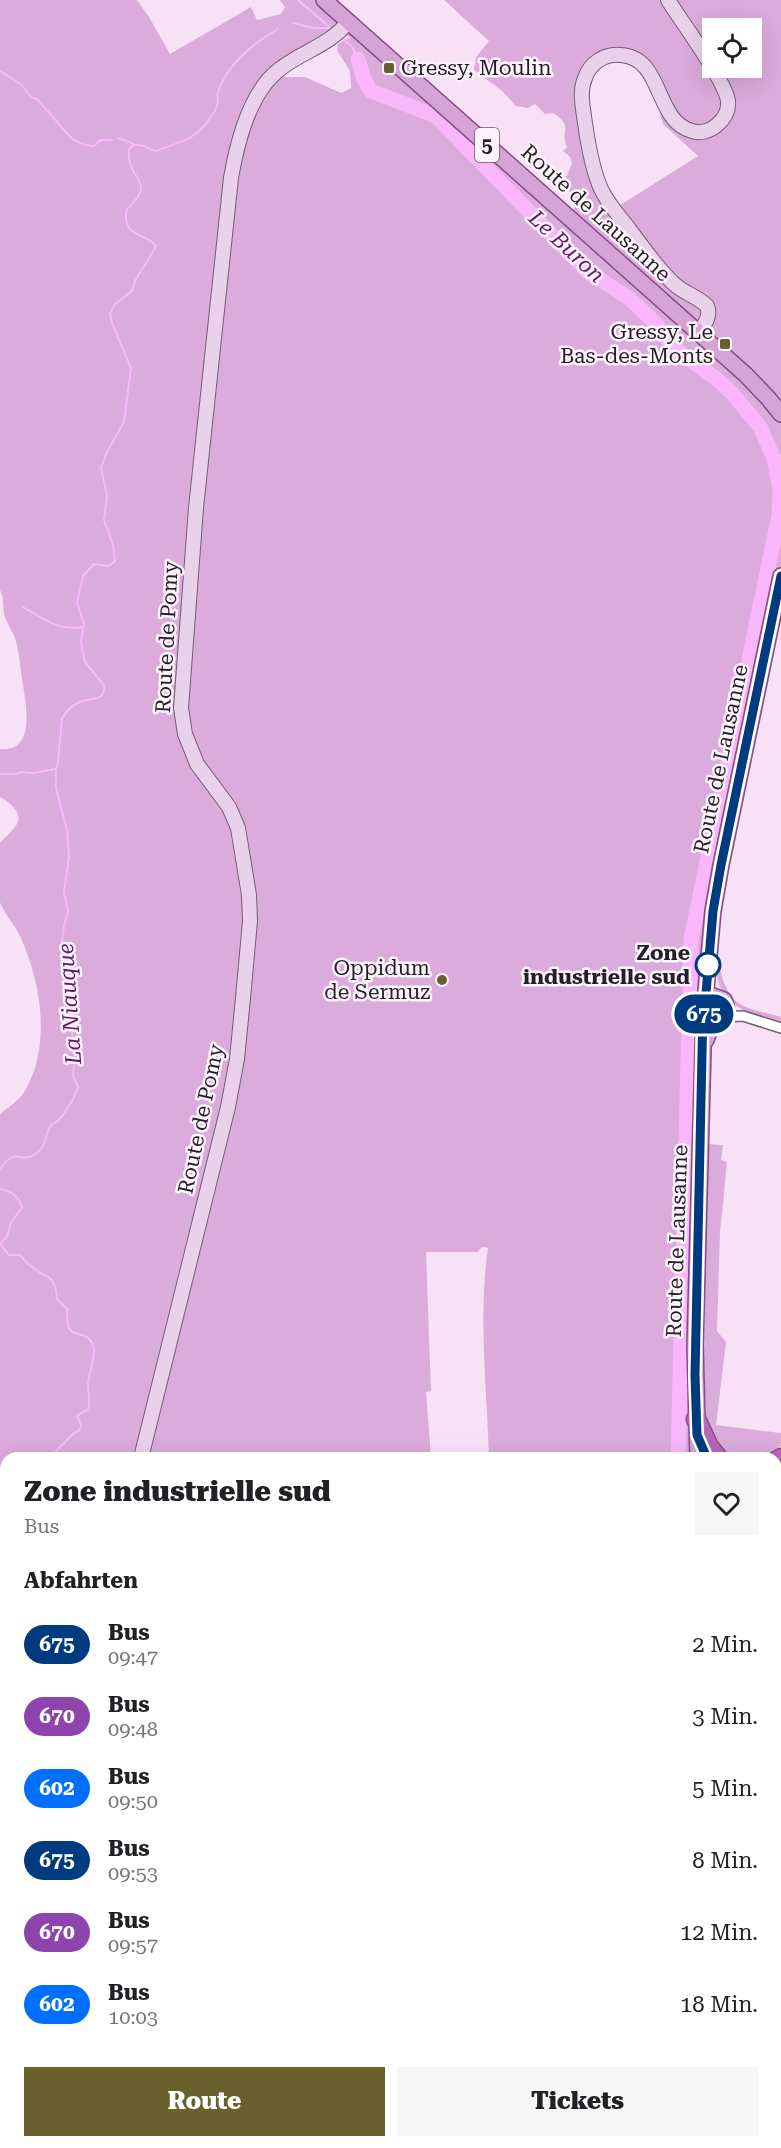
<!DOCTYPE html>
<html lang="de">
<style>
:root{--surface:#fff;--page:#f6f6f6;--text:#202124;--muted:#757577;--accent:#6a602d}
body{margin:0;font-family:"Roboto Serif",serif;background:var(--page);color:var(--text);height:100vh;display:flex;flex-direction:column;font-size:22px;white-space:nowrap}
*{box-sizing:border-box;margin:0}
p{font-size:20px;color:var(--muted)}
.icon{flex:none;width:33px;height:33px;fill:none;stroke:currentColor;stroke-width:2;stroke-linecap:round;stroke-linejoin:round}
.map{position:relative;flex:1;overflow:hidden}
.sheet{position:absolute;left:0px;top:1452px;width:782px;height:696px;display:flex;flex-direction:column;background:var(--surface);border-radius:18px 18px 0 0;box-shadow:0 6px 24px #0002}
.sheet>*{flex:none}
.badge{padding:0 12px;border-radius:20px;font-size:21px;line-height:39px}
.fabs{position:absolute;left:702px;top:18px;display:grid;gap:12px}
.fabs a{display:grid;place-items:center;width:60px;height:60px;border-radius:0px;background:var(--surface);box-shadow:0 6px 24px #0002;font-size:30px}
.map>.badge{position:absolute;translate:-50% -50%;box-shadow:0 0 0 3px #fff}
h2{padding:0 24px;font-size:22px;line-height:54px}
.round{display:grid;place-items:center;flex:none;width:63px;height:63px;border-radius:0px;background:var(--page)}
.headline{display:flex;align-items:center;justify-content:space-between;height:102px;padding:0 24px}
h1{font-size:28px;font-weight:800;line-height:45px}
.button{display:flex;gap:12px;margin-top:auto;padding:12px 24px}
.button a{flex:1;height:69px;border-radius:0px;background:var(--accent);color:#fff;font-size:24px;font-weight:800;line-height:69px;text-align:center}
.button a+a{background:var(--page);color:var(--text)}
ul{padding:0;list-style:none}
li{display:flex;align-items:center;gap:18px;height:72px;padding:0 24px}
li div{flex:1}
li b{display:block;font-size:22px}
li em{font-style:normal}
li .badge{min-width:66px;font-weight:700;text-align:center}
.map>svg:first-child{display:block}
.green{fill:#dbabdb;fill-rule:evenodd}
.lines{fill:none;stroke-linecap:round;stroke-linejoin:round}
.stream{stroke:#fab6fb;stroke-width:2}
.river{stroke:#fab6fb;stroke-width:15}
.highway-tunnel{stroke:#cebacd;stroke-width:18;stroke-dasharray:18 9;stroke-linecap:butt}
.street-casing{stroke:#725f72;stroke-width:12}
.secondary-casing{stroke:#725f72;stroke-width:16}
.primary-casing{stroke:#864d87;stroke-width:18}
.highway-casing{stroke:#864d87;stroke-width:21}
.street{stroke:#fff;stroke-width:9}
.secondary{stroke:#ead1eb;stroke-width:14}
.primary{stroke:#d5a3d6;stroke-width:15}
.highway{stroke:#b966bb;stroke-width:18}
.line-casing{stroke:#fff;stroke-width:14}
.line{stroke:#003b80;stroke-width:9}
.poi-dot{fill:#6a602d;stroke:#fcf3fc;stroke-width:2}
.stop-dot{fill:#fff;stroke:#003b80;stroke-width:3}
.labels{text-anchor:middle;stroke-width:5;stroke-linejoin:round;paint-order:stroke}
.shield{fill:#fcf3fc;stroke:#665e66;stroke-width:1.5}
.shield-label{font-size:20px;font-weight:bold;fill:#261e26}
.poi-label{font-size:21px;fill:#261e26;stroke:#fcf3fc;text-anchor:end}
.street-label{font-size:21px;fill:#261e26;stroke:#fcf3fc}
.stop-label{font-size:21px;font-weight:bold;fill:#261e26;stroke:#fcf3fc;text-anchor:end}
.water-label{font-size:22px;font-style:italic;fill:#641668;stroke:#fcf3fc}
</style>
<div class="map">
<svg width="781" height="2148" viewBox="0 0 781 2148">
<rect width="100%" height="100%" fill="#f8e1f7"/>
<path class="green" d="M0,0H137L149,17L170,54L251,7L257,20L281,14L285,7L280,0H324L571,219L576,202L564,182L572,164L570,157L563,151L567,147C559,129 575,128 553,113L545,114L535,104L528,108L516,106L502,91L474,70L476,57L489,41L444,0H781V576L703,951L701,952L697,1012L691,1410L689,1411L690,1435L694,1458H489C487,1388 478,1317 488,1248L482,1247L478,1252H426L431,1391L426,1392L431,1457L6,1458V1763L0,1755V1114C9,1107 21,1099 26,1089C52,1043 40,978 19,934C15,926 1,908 0,902C0,892 0,856 0,843C5,837 13,831 17,824C23,812 9,802 0,797V749C38,753 25,700 22,679C20,665 19,651 15,638C12,630 7,624 5,617C2,608 5,599 0,590ZM712,28H752V68H712ZM340,32L350,37L338,44L337,50L350,71L351,88L341,93L305,77H283L280,69ZM614,55L649,72L662,109L660,114L663,124L698,156L614,209L601,189L584,81Z
M715,948L718,949C717,965 725,996 740,1004C752,1011 768,1013 781,1017V1024C733,1008 714,1003 715,948Z
M707,1144L723,1145L721,1160L727,1162L720,1233L717,1331L726,1342L716,1425L781,1433V1446L759,1458H723L706,1425L704,1364L700,1343Z
M427,2142H599L598,2148H428Z"/>
<g class="lines">
<path class="stream" d="M298,0L333,30
M293,23L314,28H331
M341,37L352,47L358,59
M0,71L21,84L32,98L37,99C44,108 52,115 59,124C69,137 76,145 94,146L101,140H112
M118,138L134,144
M23,607C42,618 60,632 83,627
M0,774H16L20,772L33,773L56,769
M0,1169C18,1145 19,1165 36,1154C48,1145 44,1134 51,1125C53,1123 57,1122 59,1120C66,1112 75,1097 78,1087L73,1076L75,1049L72,1033L71,1011L65,988L68,971L61,951L64,926L68,911L64,892L69,857L67,830L56,788V769L58,761L62,719C65,712 72,705 80,702C89,697 106,703 104,685L85,662L81,643L84,623L77,603L83,576L94,564L109,566L115,561L113,545L104,520L107,495L101,468L107,452L124,422L131,368L112,323L110,314L115,304L132,291L136,279L156,247C150,233 120,239 127,209C159,180 126,182 129,149C138,140 145,148 156,151C171,145 186,142 198,132C206,125 217,111 218,101C218,97 217,95 218,92C226,65 255,42 278,29
M0,1189C12,1192 18,1195 22,1208L11,1222L7,1237L0,1244
M0,1244L9,1255H20C24,1259 27,1263 31,1266C46,1280 55,1272 57,1299L67,1309C65,1346 84,1326 92,1343C98,1355 88,1372 88,1385C88,1394 91,1401 88,1409L77,1416L81,1425L80,1430L74,1433L49,1458
M0,1491L6,1482
M0,1726L6,1742"/>
<path class="river" d="M358,59L364,79L371,91L436,116L588,272L629,298L653,321L678,351L718,380L732,393L760,427L774,458L780,490L779,515L691,939L678,1458
M776,2004L781,2010"/>
<path class="highway-tunnel" d="M0,1640H6
M0,1684H6"/>
<defs>
<path id="street" d="M723,1017L743,1016L781,1028"/>
<path id="secondary" d="M668,0C681,21 725,80 728,101C729,111 724,119 717,125C710,131 700,134 692,131C654,121 664,58 621,55C605,53 590,63 585,78C579,92 583,108 585,123C588,144 592,169 601,189C608,204 620,217 630,230C643,248 657,267 673,283C683,293 697,296 707,306C711,316 705,324 699,332
M141,1458L228,1107L237,1059L243,998L250,921L249,895L238,828L229,807L197,764L185,734L181,708L196,508L231,178C237,143 250,91 280,69C303,51 330,45 348,22
M776,1541L781,1547
M776,1557L781,1563
M0,1760L6,1768
M776,1983L781,1989
M180,2142L182,2148"/>
<path id="primary" d="M324,0L746,375L768,398L781,414
M705,1001L713,911L721,865L781,576
M706,1040C708,1034 711,1026 716,1021C724,1014 730,1012 724,1000L713,996L705,1001L703,1011L708,1018L717,1020
M698,1458L695,1345L704,1013
M678,2148L679,2142"/>
<path id="highway" d="M696,1419L709,1447L718,1458
M776,1461L781,1458
M776,1594L781,1590
M776,1625L781,1621"/>
</defs>
<use href="#street" class="street-casing"/>
<use href="#secondary" class="secondary-casing"/>
<use href="#primary" class="primary-casing"/>
<use href="#highway" class="highway-casing"/>
<use href="#street" class="street"/>
<use href="#secondary" class="secondary"/>
<use href="#primary" class="primary"/>
<use href="#highway" class="highway"/>
</g>
<g class="lines">
<defs>
<path id="line" d="M707,1458L697,1435L695,1375L703,1008L706,993L713,911L721,865L781,576"/>
</defs>
<use href="#line" class="line-casing"/>
<use href="#line" class="line"/>
</g>
<g class="poi-dot">
<rect x="383" y="62" width="12" height="12" rx="3"/>
<rect x="719" y="338" width="12" height="12" rx="3"/>
<circle cx="442" cy="980" r="6"/>
</g>
<circle class="stop-dot" cx="708" cy="965" r="12"/>
<g class="labels">
<rect class="shield" x="475" y="128" width="24" height="34" rx="4.5"/>
<g class="shield-label">
<text x="487" y="152">5</text>
</g>
<g class="poi-label">
<text x="401" y="75" text-anchor="start">Gressy, Moulin</text>
<text x="713" y="339">Gressy, Le<tspan x="713" dy="24">Bas-des-Monts</tspan></text>
<text x="430" y="975">Oppidum<tspan x="430" dy="24">de Sermuz</tspan></text>
</g>
<g class="street-label">
<text transform="translate(596 213) rotate(42)" y="7">Route de Lausanne</text>
<text transform="translate(167 637) rotate(-87)" y="7">Route de Pomy</text>
<text transform="translate(721 759) rotate(-78)" y="7">Route de Lausanne</text>
<text transform="translate(201 1119) rotate(-78)" y="7">Route de Pomy</text>
<text transform="translate(677 1241) rotate(-88)" y="7">Route de Lausanne</text>
</g>
<g class="stop-label">
<text x="690" y="960">Zone<tspan x="690" dy="24">industrielle sud</tspan></text>
</g>
<g class="water-label">
<text transform="translate(567 246) rotate(43)" y="8">Le Buron</text>
<text transform="translate(69 1004) rotate(-94)" y="8">La Niauque</text>
</g>
</g>
</svg>
<div class="fabs">
<a><svg class="icon" aria-label="locate" viewBox="0 0 24 24"><circle cx="12" cy="12" r="6"/><path d="M12 2v4M12 18v4M2 12h4M18 12h4"/></svg></a>
</div>
<b class="badge" style="left:704px;top:1014px;background:#003b80;color:#fff">675</b>
<section class="sheet">
<div class="headline"><div><h1>Zone industrielle sud</h1><p>Bus</p></div><a class="round"><svg class="icon" aria-label="heart" viewBox="0 0 24 24"><path d="M12 20l-8-8c-3-5 5-10 8-4 3-6 11-1 8 4z"/></svg></a></div>
<h2>Abfahrten</h2>
<ul>
<li><span class="badge" style="background:#003b80;color:#fff">675</span><div><b>Bus</b><p>09:47</p></div><em>2 Min.</em></li>
<li><span class="badge" style="background:#8e44ad;color:#fff">670</span><div><b>Bus</b><p>09:48</p></div><em>3 Min.</em></li>
<li><span class="badge" style="background:#006fff;color:#fff">602</span><div><b>Bus</b><p>09:50</p></div><em>5 Min.</em></li>
<li><span class="badge" style="background:#003b80;color:#fff">675</span><div><b>Bus</b><p>09:53</p></div><em>8 Min.</em></li>
<li><span class="badge" style="background:#8e44ad;color:#fff">670</span><div><b>Bus</b><p>09:57</p></div><em>12 Min.</em></li>
<li><span class="badge" style="background:#006fff;color:#fff">602</span><div><b>Bus</b><p>10:03</p></div><em>18 Min.</em></li>
</ul>
<div class="button"><a>Route</a><a>Tickets</a></div>
</section>
</div>
